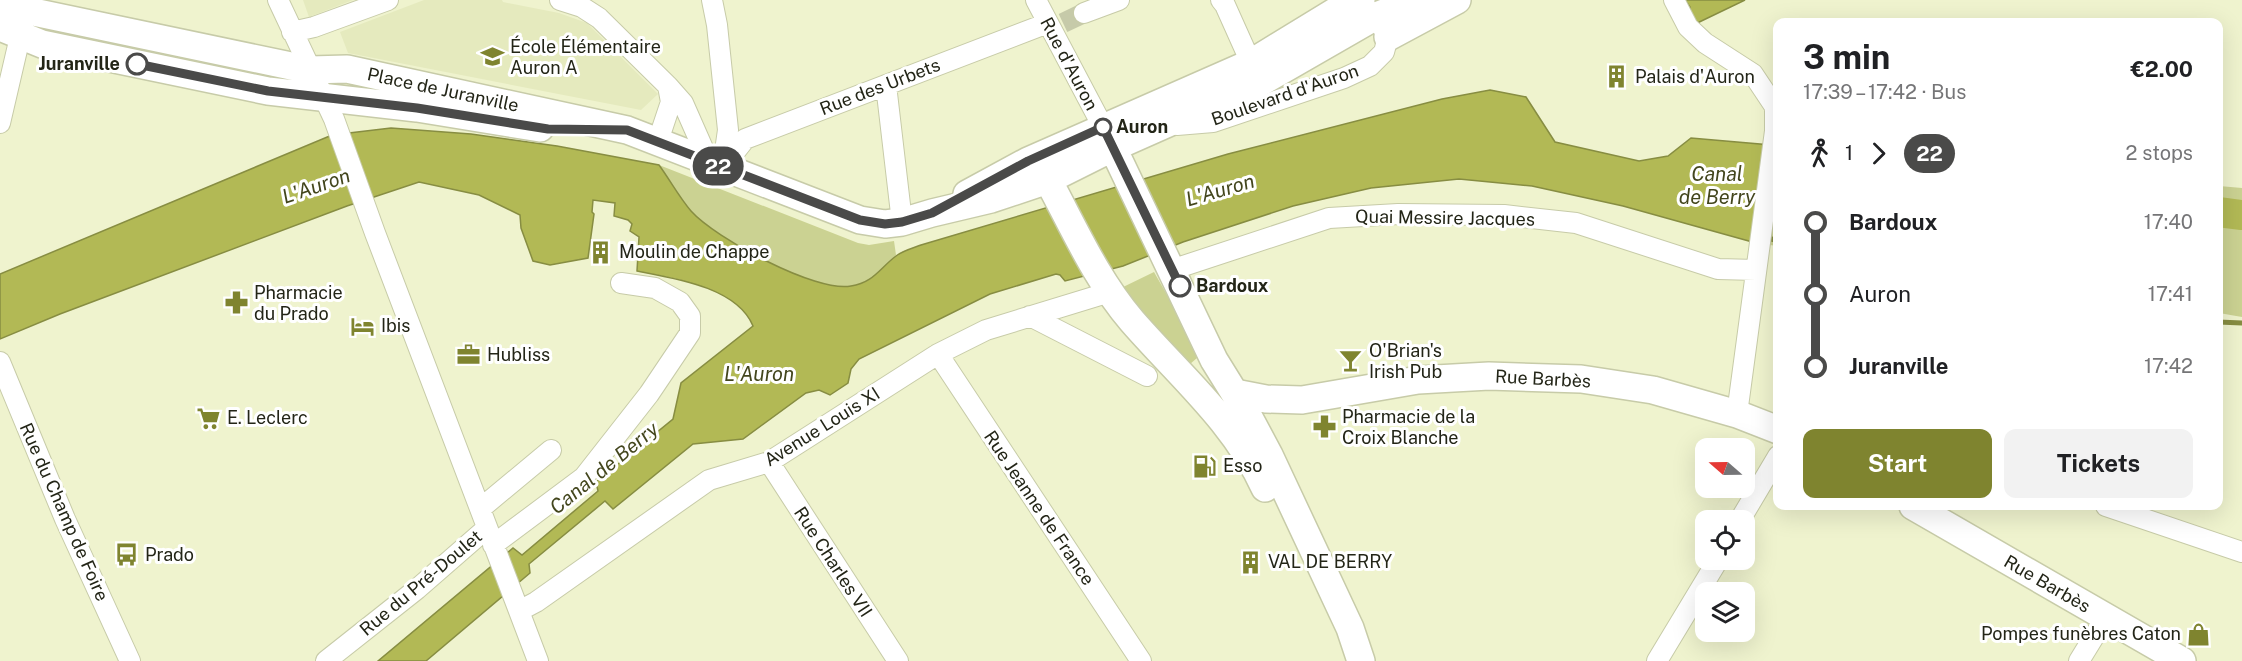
<!DOCTYPE html>
<meta charset="utf-8">
<style>
:root{--surface:#fff;--page:#f2f2f2;--text:#202124;--muted:#757577;--accent:#7f842f}
body{margin:0;font-family:"Public Sans",sans-serif;background:var(--page);color:var(--text);height:100vh;display:flex;flex-direction:column;font-size:22px;white-space:nowrap}
*{box-sizing:border-box;margin:0}
p{font-size:20px;color:var(--muted)}
.icon{flex:none;width:33px;height:33px;fill:none;stroke:currentColor;stroke-width:2;stroke-linecap:round;stroke-linejoin:round}
.map{position:relative;flex:1;overflow:hidden}
.details{position:absolute;left:1773px;top:18px;width:450px;height:492px;display:flex;flex-direction:column;background:var(--surface);border-radius:12px;box-shadow:0 6px 24px #0002}
.details>*{flex:none}
.badge{padding:0 12px;border-radius:20px;font-size:21px;line-height:39px}
.needle{width:39px;rotate:290deg}
.fabs{position:absolute;left:1695px;top:438px;display:grid;gap:12px}
.fabs a{display:grid;place-items:center;width:60px;height:60px;border-radius:12px;background:var(--surface);box-shadow:0 6px 24px #0002;font-size:30px}
.map>.badge{position:absolute;translate:-50% -50%;box-shadow:0 0 0 3px #fff}
.legs{display:flex;align-items:center;gap:9px;height:66px;padding:0 30px;font-size:20px}
.legs p{margin-inline-start:auto}
.head{display:flex;align-items:center;justify-content:space-between;height:102px;padding:0 30px}
h1{font-size:33px;font-weight:700;line-height:45px}
.primary-button{display:flex;gap:12px;margin-top:auto;padding:12px 30px}
.primary-button a{flex:1;height:69px;border-radius:12px;background:var(--accent);color:#fff;font-size:24px;font-weight:700;line-height:69px;text-align:center}
.primary-button a+a{background:var(--page);color:var(--text)}
ul{padding:0 30px;list-style:none}
li{display:flex;align-items:center;gap:21px;height:72px;font-size:22px}
li i{display:grid;place-items:center;width:9px;height:100%;margin:0 8px;background:currentColor}
li i::after{content:'';width:15px;height:15px;margin:-8px;border:4px solid;border-radius:50%;background:var(--surface)}
li p{margin-inline-start:auto}
li:first-child i{background:linear-gradient(#0000 50%,currentColor 0)}
li:last-child i{background:linear-gradient(currentColor 50%,#0000 0)}
.map>svg:first-child{display:block}
.built{fill:#e5eabe}
.green{fill:#cbd292}
.water{fill:#b2b955;stroke:#878d42;stroke-width:1.5}
.lines{fill:none;stroke-linecap:round;stroke-linejoin:round}
.stream{stroke:#878d42;stroke-width:5}
.river{stroke:#b2b955;stroke-width:30}
.street-tunnel{stroke:#c6caa9;stroke-width:20;stroke-dasharray:20 10;stroke-linecap:butt}
.street-casing{stroke:#c7cba8;stroke-width:22}
.secondary-casing{stroke:#c7cba8;stroke-width:30}
.street{stroke:#fff;stroke-width:20}
.secondary{stroke:#fff;stroke-width:27}
.line-1-casing{stroke:#fff;stroke-width:14}
.line-1{stroke:#4a4a49;stroke-width:9}
.stop-1-dot{fill:#fff;stroke:#4a4a49;stroke-width:3}
.labels{text-anchor:middle;stroke-width:6;stroke-linejoin:round;paint-order:stroke}
.poi-label{font-size:18px;fill:#232517;stroke:#fff;text-anchor:start}
.stop-label{font-size:18px;font-weight:bold;fill:#232517;stroke:#fff;text-anchor:start}
.street-label{font-size:18px;fill:#232517;stroke:#fff}
.water-label{font-size:20px;font-style:italic;fill:#43461d;stroke:#fff}
</style>
<div class="map">
<svg width="2242" height="661" viewBox="0 0 2242 661">
<rect width="100%" height="100%" fill="#eff3ce"/>
<path class="built" d="M303,0H353L309,17Z
M424,0H502L503,2L559,13L587,23L658,94L641,110L348,53L340,32Z"/>
<path class="green" d="M1777,145V246L1756,243Z
M659,165L858,243L869,245L894,241L896,255C883,269 868,286 847,287C809,288 717,240 691,211C679,198 670,180 659,165Z
M2219,186L2242,188V317L2219,313Z
M1154,272L1196,346L1197,358L1190,364L1181,357L1119,289Z"/>
<path class="water" d="M1685,0H1745L1691,26L1690,7Z
M1490,90L1526,97L1555,142L1639,161L1668,156L1691,138L1771,145L1756,243L1623,206L1532,186L1459,179L1371,188L1293,206L1183,242L1123,266L1065,281L1060,275L1056,274L990,294L859,359L851,369L848,383L830,395L819,390L806,393L743,439L693,444L613,509L605,501L529,564L530,573L426,661H378L513,548L522,555L598,491L596,482L673,419L681,383L753,326C737,287 673,278 637,271L639,237L630,231L632,224L628,220L614,216L615,203L593,200L592,212L594,214L588,258L550,265L533,261L521,228L520,215L479,195L419,182L347,206L60,314L0,339V274L332,135L391,128L471,134L557,146L659,165C670,180 679,197 691,211C715,238 816,293 851,286C873,283 880,268 896,256C902,251 913,248 921,245L1228,154L1442,99Z"/>
<g class="lines">
<path class="stream" d="M1765,237L1778,241
M2218,322L2242,323"/>
<path class="river" d="M2218,212L2242,215"/>
<path class="street-tunnel" d="M1063,23L1084,13"/>
<defs>
<path id="street" d="M278,0L334,119L375,233L538,661
M560,0L582,7L599,18L668,86L671,102L658,141
M712,0L717,25L728,130L723,165
M1036,0L1103,127
M1221,0L1225,5L1251,63
M1674,0L1688,27L1705,43L1753,74L1775,107V131L1737,414
M1084,13L1119,0
M292,32L314,27L388,0
M886,85L902,222
M668,86L683,103L709,162
M0,123L23,24
M1177,125L1213,122L1344,78L1370,66L1384,52L1388,37L1381,25
M723,167L745,139L1048,23
M1171,270L1329,218L1398,214L1504,215L1576,223L1718,269L1756,270
M1030,316L1147,376
M938,354L1141,661
M0,362L65,519L130,661
M769,462L898,661
M2106,506L2242,552
M480,509L551,450
M1740,520L1778,456
M493,545L584,477L649,394L690,333V316L680,302L655,288L621,283
M519,611L536,602L709,480L769,462L938,354L986,330L1110,292
M326,661L417,589L487,528
M1657,661L1718,560
M2079,661L2106,617"/>
<path id="secondary" d="M0,5L310,70L347,69L627,130L860,220L885,224L902,222L932,213L991,199L1048,180L1112,148L1263,81L1376,16L1418,0
M0,27L42,44L268,91L417,108L540,128
M1388,37L1457,0
M1103,127L1214,360L1245,410L1269,455L1350,628L1361,661
M1048,180C1074,228 1096,279 1132,321C1179,375 1235,422 1265,488
M967,194L1028,161L1251,63L1336,11L1361,0
M1235,393L1266,399L1302,400L1418,380L1489,376L1581,379L1653,390L1737,414L1778,430
M1913,506L2182,661"/>
</defs>
<use href="#street" class="street-casing"/>
<use href="#secondary" class="secondary-casing"/>
<use href="#street" class="street"/>
<use href="#secondary" class="secondary"/>
</g>
<g class="lines">
<defs>
<path id="line-1" d="M137,64L268,91L417,108L548,129L627,130L860,220L885,224L902,222L932,213L1028,161L1103,127L1180,286"/>
</defs>
<use href="#line-1" class="line-1-casing"/>
<use href="#line-1" class="line-1"/>
</g>
<defs>
<symbol id="school-bare" viewBox="-9 -9 18 18"><path d="M0-5L7-2L0 1L-7-2ZM-4 1L0 2.5L4 1V4Q0 6-4 4Z" fill="#7f842f" stroke="#fff" stroke-width="2.5" paint-order="stroke"/></symbol>
<symbol id="building-bare" viewBox="-9 -9 18 18"><path d="M-4-6H4V6H1V3H-1V6H-4ZM-2.5-4.3h1.7v1.8h-1.7ZM.8-4.3h1.7v1.8H.8ZM-2.5-1h1.7V.8h-1.7ZM.8-1h1.7V.8H.8Z" fill="#7f842f" stroke="#fff" stroke-width="2.5" paint-order="stroke"/></symbol>
<symbol id="pharmacy-bare" viewBox="-9 -9 18 18"><path d="M-2-6h4v4h4v4h-4v4h-4v-4h-4v-4h4Z" fill="#7f842f" stroke="#fff" stroke-width="2.5" paint-order="stroke"/></symbol>
<symbol id="hotel-bare" viewBox="-9 -9 18 18"><path d="M-6-4.5h1.5V1H6V5H4.5V3h-9V5H-6ZM-4 0a1.8 1.8 0 1 1 3.6 0ZM.5 0V-2.5h3Q6-2.5 6 0Z" fill="#7f842f" stroke="#fff" stroke-width="2.5" paint-order="stroke"/></symbol>
<symbol id="office-bare" viewBox="-9 -9 18 18"><path d="M-6-3h4V-5.5h4V-3h4V5H-6ZM-1-4.5V-3h2v-1.5ZM-6 0V1H6V0Z" fill="#7f842f" stroke="#fff" stroke-width="2.5" paint-order="stroke"/></symbol>
<symbol id="bar-bare" viewBox="-9 -9 18 18"><path d="M-6-5H6L.8 .8V4.5H3.5V6h-7V4.5H-.8V.8Z" fill="#7f842f" stroke="#fff" stroke-width="2.5" paint-order="stroke"/></symbol>
<symbol id="supermarket-bare" viewBox="-9 -9 18 18"><path d="M-6-5.5h2.5l.6 2H6L4.5 2H-2.5L-4.4-4H-6ZM-1.5 3.2a1.3 1.3 0 1 0 .1 0ZM3 3.2a1.3 1.3 0 1 0 .1 0Z" fill="#7f842f" stroke="#fff" stroke-width="2.5" paint-order="stroke"/></symbol>
<symbol id="fuel-bare" viewBox="-9 -9 18 18"><path d="M-5.5-6h7V0h2V4h1.3V-2.5L3-4.5l.8-.8L6-3V5H2.5V1h-1V6h-7ZM-4.2-4.7v3.2H.2V-4.7Z" fill="#7f842f" stroke="#fff" stroke-width="2.5" paint-order="stroke"/></symbol>
<symbol id="bus-bare" viewBox="-9 -9 18 18"><path d="M-5-6H5V4H4V6H2V4H-2V6H-4V4H-5ZM-3.5-4V0h7V-4ZM-3.5 1.2v1.5H-2V1.2ZM2 1.2v1.5H3.5V1.2Z" fill="#7f842f" stroke="#fff" stroke-width="2.5" paint-order="stroke"/></symbol>
<symbol id="shop-bare" viewBox="-9 -9 18 18"><path d="M-5-2.5h2.3a2.7 3.5 0 0 1 5.4 0H5L5.5 6h-11ZM-1.5-2.5h3a1.5 2.3 0 0 0-3 0Z" fill="#7f842f" stroke="#fff" stroke-width="2.5" paint-order="stroke"/></symbol>
</defs>
<g fill-rule="evenodd">
<use href="#school-bare" x="476" y="40" width="33" height="33"/>
<use href="#building-bare" x="1600" y="60" width="33" height="33"/>
<use href="#building-bare" x="584" y="236" width="33" height="33"/>
<use href="#pharmacy-bare" x="220" y="286" width="33" height="33"/>
<use href="#hotel-bare" x="346" y="310" width="33" height="33"/>
<use href="#office-bare" x="452" y="338" width="33" height="33"/>
<use href="#bar-bare" x="1334" y="344" width="33" height="33"/>
<use href="#supermarket-bare" x="192" y="402" width="33" height="33"/>
<use href="#pharmacy-bare" x="1308" y="410" width="33" height="33"/>
<use href="#fuel-bare" x="1188" y="450" width="33" height="33"/>
<use href="#bus-bare" x="110" y="538" width="33" height="33"/>
<use href="#building-bare" x="1234" y="546" width="33" height="33"/>
<use href="#shop-bare" x="2182" y="618" width="33" height="33"/>
</g>
<g class="stop-1-dot">
<circle cx="137" cy="64" r="10"/>
<circle cx="1103" cy="127" r="8"/>
<circle cx="1180" cy="286" r="10"/>
</g>
<g class="labels">
<g class="poi-label">
<text x="510" y="53">École Élémentaire<tspan x="510" dy="21">Auron A</tspan></text>
<text x="1635" y="83">Palais d'Auron</text>
<text x="619" y="258">Moulin de Chappe</text>
<text x="254" y="299">Pharmacie<tspan x="254" dy="21">du Prado</tspan></text>
<text x="381" y="332">Ibis</text>
<text x="1369" y="357">O'Brian's<tspan x="1369" dy="21">Irish Pub</tspan></text>
<text x="487" y="361">Hubliss</text>
<text x="1342" y="423">Pharmacie de la<tspan x="1342" dy="21">Croix Blanche</tspan></text>
<text x="227" y="424">E. Leclerc</text>
<text x="1223" y="472">Esso</text>
<text x="145" y="561">Prado</text>
<text x="1268" y="568">VAL DE BERRY</text>
<text x="2181" y="640" text-anchor="end">Pompes funèbres Caton</text>
</g>
<g class="stop-label">
<text x="120" y="70" text-anchor="end">Juranville</text>
<text x="1116" y="133">Auron</text>
<text x="1196" y="292">Bardoux</text>
</g>
<g class="street-label">
<text transform="translate(1069 64) rotate(62)" y="6">Rue d'Auron</text>
<text transform="translate(880 87) rotate(-21)" y="6">Rue des Urbets</text>
<text transform="translate(443 90) rotate(12)" y="6">Place de Juranville</text>
<text transform="translate(1285 95) rotate(-19)" y="6">Boulevard d'Auron</text>
<text transform="translate(1445 218) rotate(1)" y="6">Quai Messire Jacques</text>
<text transform="translate(1543 379) rotate(3)" y="6">Rue Barbès</text>
<text transform="translate(822 427) rotate(-32)" y="6">Avenue Louis XI</text>
<text transform="translate(1039 508) rotate(56)" y="6">Rue Jeanne de France</text>
<text transform="translate(64 512) rotate(66)" y="6">Rue du Champ de Foire</text>
<text transform="translate(833 562) rotate(57)" y="6">Rue Charles VII</text>
<text transform="translate(421 583) rotate(-40)" y="6">Rue du Pré-Doulet</text>
<text transform="translate(2047 584) rotate(30)" y="6">Rue Barbès</text>
</g>
<g class="water-label">
<text x="1717" y="181">Canal<tspan x="1717" dy="23">de Berry</tspan></text>
<text transform="translate(316 186) rotate(-19)" y="7">L'Auron</text>
<text transform="translate(1220 190) rotate(-16)" y="7">L'Auron</text>
<text x="759" y="381">L'Auron</text>
<text transform="translate(604 468) rotate(-39)" y="7">Canal de Berry</text>
</g>
</g>
</svg>
<div class="fabs">
<a><svg class="needle" viewBox="-14 -14 28 28"><path d="M0-13l5 13h-10z" fill="#e53935"/><path d="M0 13l5-13h-10z" fill="#757577"/></svg></a>
<a><svg class="icon" aria-label="locate" viewBox="0 0 24 24"><circle cx="12" cy="12" r="6"/><path d="M12 2v4M12 18v4M2 12h4M18 12h4"/></svg></a>
<a><svg class="icon" aria-label="layers" viewBox="0 0 24 24"><path d="M12 4l9 5-9 5-9-5zM3 14l9 5 9-5"/></svg></a>
</div>
<b class="badge" style="left:718px;top:166px;background:#4a4a49;color:#fff">22</b>
<section class="details">
<div class="head"><div><h1>3 min</h1><p>17:39 – 17:42 · Bus</p></div><b>€2.00</b></div>
<div class="legs"><svg class="icon" aria-label="walk" viewBox="0 0 24 24"><circle cx="13" cy="4" r="2"/><path d="M13 8l-2 6 4 7M11 14l-3 7M7 12l3-4h3l4 4"/></svg>1<svg class="icon" aria-label="forward" viewBox="0 0 24 24"><path d="M9 5l7 7-7 7"/></svg><b class="badge" style="background:#4a4a49;color:#fff">22</b><p>2 stops</p></div>
<ul>
<li><i style="color:#4a4a49"></i><b>Bardoux</b><p>17:40</p></li>
<li><i style="color:#4a4a49"></i><span>Auron</span><p>17:41</p></li>
<li><i style="color:#4a4a49"></i><b>Juranville</b><p>17:42</p></li>
</ul>
<div class="primary-button"><a>Start</a><a>Tickets</a></div>
</section>
</div>
